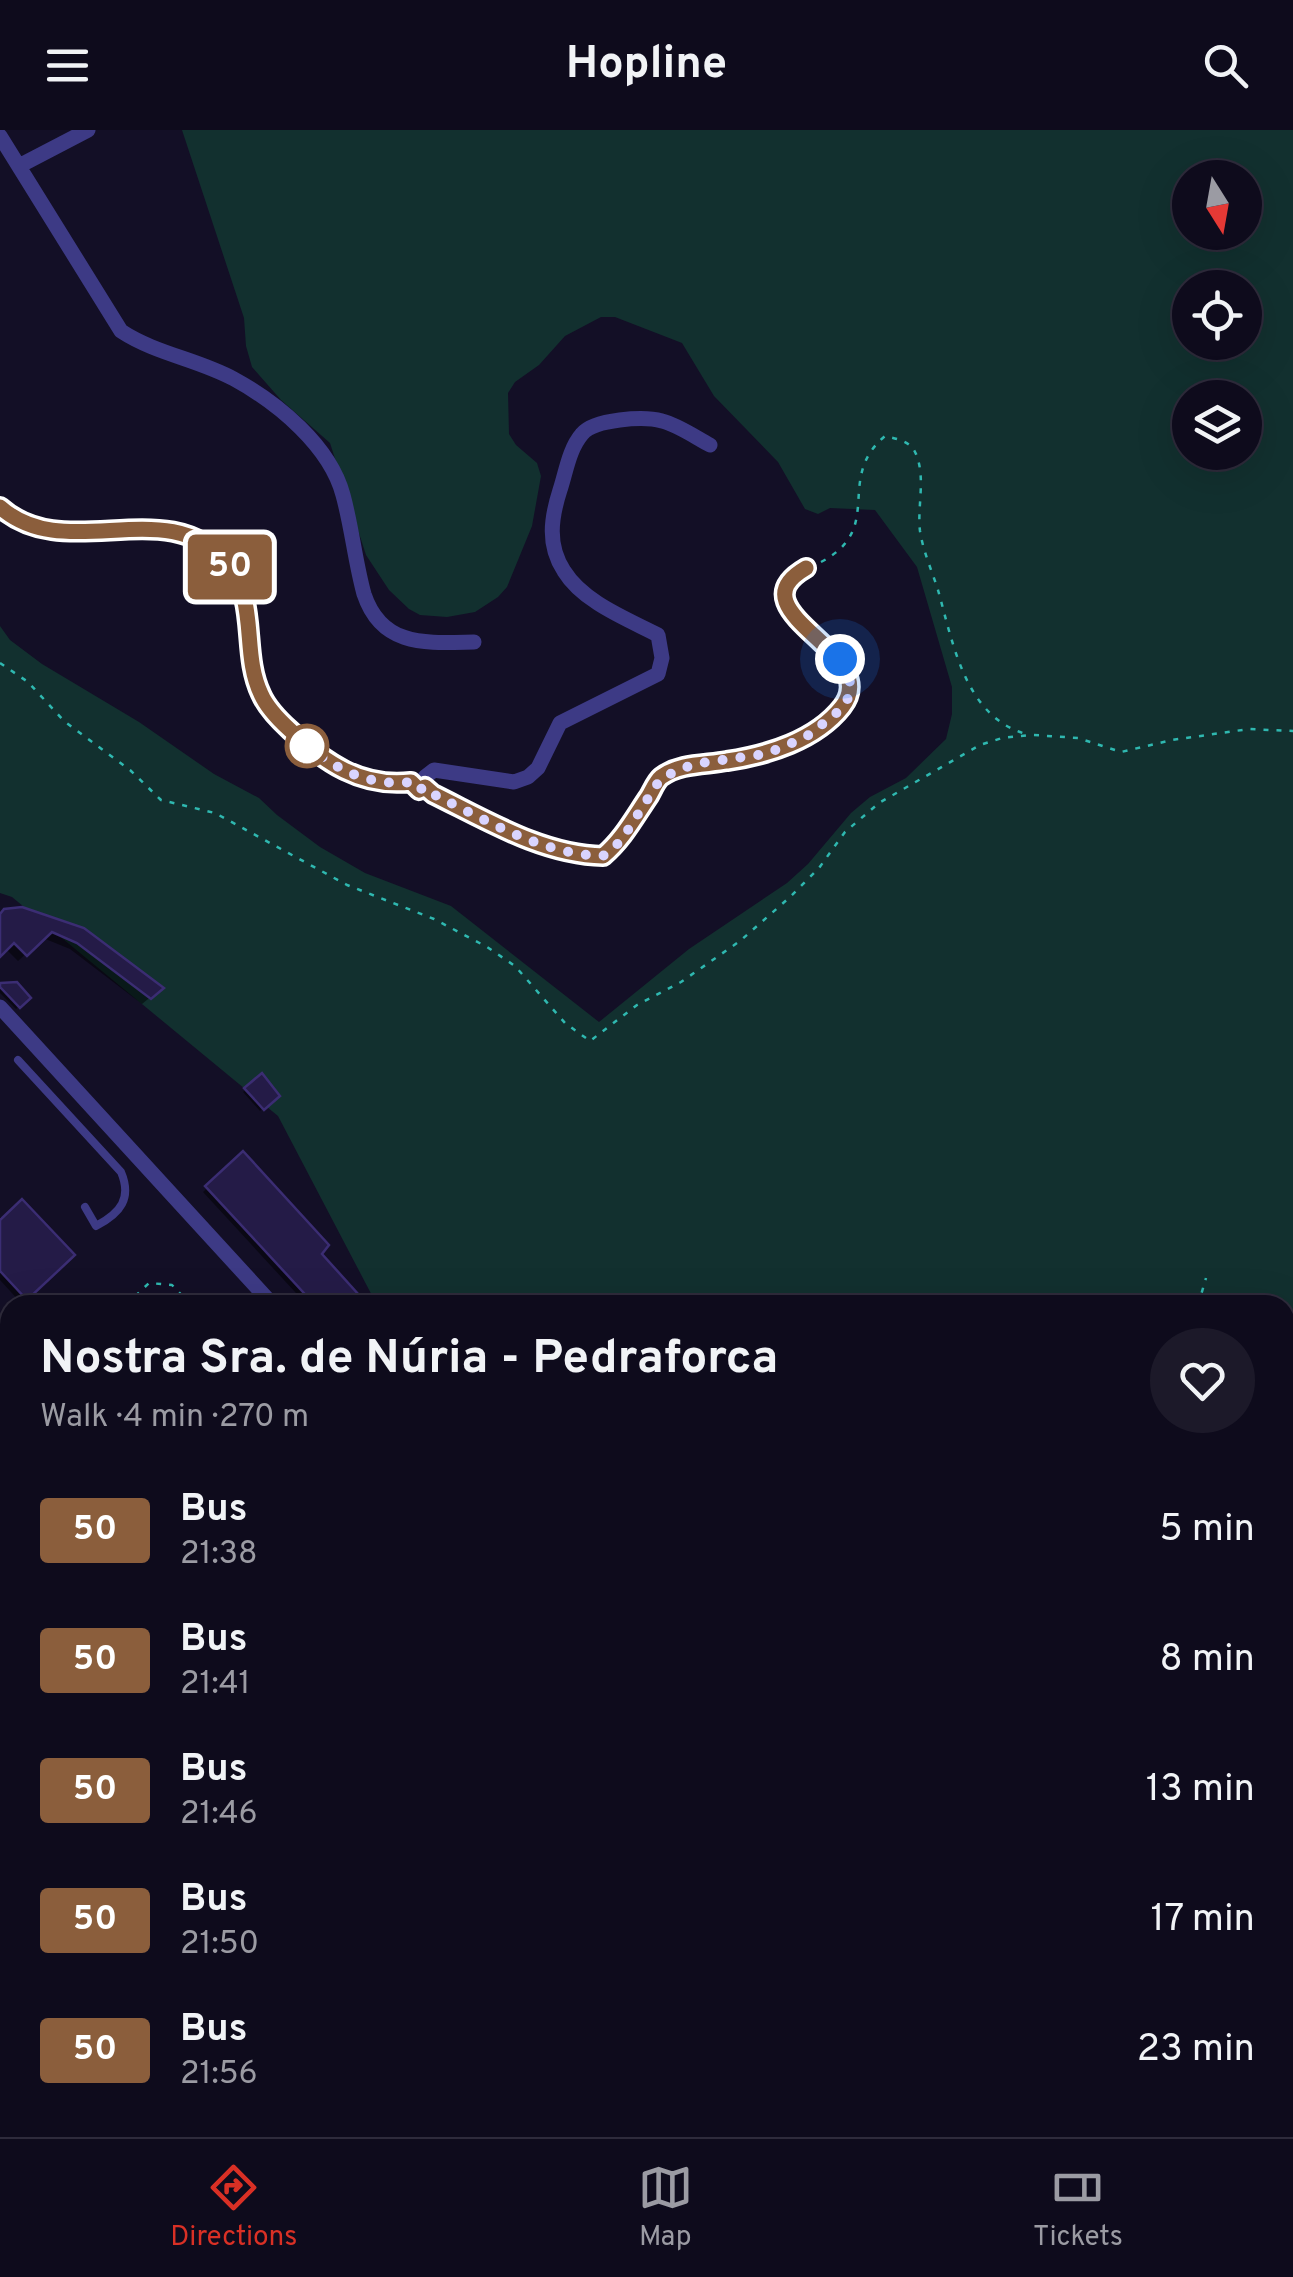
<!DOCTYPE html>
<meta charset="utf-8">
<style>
:root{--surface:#0e0b1c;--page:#1c1929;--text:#f1f3f6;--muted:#9b9ba3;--line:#2e2b3b;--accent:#d93025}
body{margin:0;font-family:Overpass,sans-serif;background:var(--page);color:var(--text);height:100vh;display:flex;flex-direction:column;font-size:38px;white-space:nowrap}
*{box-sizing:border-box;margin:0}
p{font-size:32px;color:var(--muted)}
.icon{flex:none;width:55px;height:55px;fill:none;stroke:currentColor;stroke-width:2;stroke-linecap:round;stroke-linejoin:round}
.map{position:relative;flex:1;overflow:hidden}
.panel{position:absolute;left:0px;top:1165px;width:1295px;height:842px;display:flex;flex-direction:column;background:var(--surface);border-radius:30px 30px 0 0;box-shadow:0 10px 40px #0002,0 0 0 2px var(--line)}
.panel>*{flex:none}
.badge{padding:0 20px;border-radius:8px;font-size:35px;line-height:65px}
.needle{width:65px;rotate:169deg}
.tools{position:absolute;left:1172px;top:30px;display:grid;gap:20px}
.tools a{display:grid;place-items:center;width:90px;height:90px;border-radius:50%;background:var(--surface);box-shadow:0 10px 40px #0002,0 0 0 2px var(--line);font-size:50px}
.you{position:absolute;width:50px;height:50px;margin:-25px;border:8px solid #fff;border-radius:50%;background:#1a73e8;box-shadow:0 0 0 15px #1a73e833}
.map>.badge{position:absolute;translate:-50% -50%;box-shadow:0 0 0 5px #fff}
.round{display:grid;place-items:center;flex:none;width:105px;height:105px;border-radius:52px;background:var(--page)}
.head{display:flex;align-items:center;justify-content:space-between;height:170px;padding:0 40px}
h1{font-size:48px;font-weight:700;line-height:75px}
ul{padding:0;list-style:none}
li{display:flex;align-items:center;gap:30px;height:130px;padding:0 40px}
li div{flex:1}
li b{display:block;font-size:38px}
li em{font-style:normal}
li .badge{min-width:110px;font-weight:700;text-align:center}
header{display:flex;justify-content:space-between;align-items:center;height:130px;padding:0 40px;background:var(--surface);font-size:45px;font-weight:700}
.menu{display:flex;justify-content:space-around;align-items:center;height:140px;border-top:2px solid var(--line);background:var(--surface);font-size:28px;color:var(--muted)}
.menu a{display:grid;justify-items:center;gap:5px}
.menu .current{color:var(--accent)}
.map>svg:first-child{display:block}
.green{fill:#12302f;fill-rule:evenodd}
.shadow{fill:#0007}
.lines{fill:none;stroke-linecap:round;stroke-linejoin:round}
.stream{stroke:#0c2248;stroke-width:5}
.building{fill:#241b47;stroke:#3b2d73;stroke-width:2.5}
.path{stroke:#2fb8b0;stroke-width:2.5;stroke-dasharray:5 8;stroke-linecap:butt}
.service{stroke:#3d3a85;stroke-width:8}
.minor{stroke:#3d3a85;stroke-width:15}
.secondary{stroke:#6f6bff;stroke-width:22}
.line-casing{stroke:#fff;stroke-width:22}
.line{stroke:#8b5e3c;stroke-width:15}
.walk{stroke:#d9d4ff;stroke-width:10;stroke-dasharray:0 18}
.stop-dot{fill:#fff;stroke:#8b5e3c;stroke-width:5}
</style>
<header><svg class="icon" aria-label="menu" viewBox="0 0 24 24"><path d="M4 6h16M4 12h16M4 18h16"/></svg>Hopline<svg class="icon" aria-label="search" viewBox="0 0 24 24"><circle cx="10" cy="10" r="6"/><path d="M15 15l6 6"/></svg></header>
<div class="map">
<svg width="1293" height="2007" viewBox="0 0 1293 2007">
<rect width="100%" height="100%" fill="#130f26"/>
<path class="green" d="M182,0H1293V2007H1008L1001,1998H1285V1175H377L278,986L12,767L0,763V496L10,510L42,534L139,592L214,644L259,668L277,685L320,717L365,743L451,776L599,892L689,819L787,753L808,734L851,683L870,667L906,648L946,609L952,584V557L917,437L875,380L830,378L818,384L805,379L778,332L714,266L682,213L615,187H601L565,206L539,235L515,252L508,263L509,304L516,315L537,333L541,346L532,396L507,457L498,467L475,482L447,487L420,485L409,479L389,460L366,425L330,313L281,270L252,237L246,216L244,188ZM1190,48H1245V102H1190ZM1190,158H1245V212H1190ZM1190,268H1245V322H1190Z"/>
<path class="shadow" d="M0,786L83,800L153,865L142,874L70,819L43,808L18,831L5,818L0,823Z
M0,855L28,868L16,879L0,863Z
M261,946L276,966L260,981L243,962Z
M242,1025L318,1124L365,1175H307L203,1062Z
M0,1087L71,1125L21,1173L0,1150Z
M0,1242L10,1252V1330L0,1320Z
M10,1512V1618L0,1614V1519Z
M0,1701L10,1705V1827L0,1823Z
M0,1996L31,2007H0Z
M563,1998H616L612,2007H565L560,2005Z
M761,1998H798L795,2007H757Z
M850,1998H953L961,2000L959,2007H846Z"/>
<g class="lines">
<path class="stream" d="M0,1480L10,1475"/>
</g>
<path class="building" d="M22,777L84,798L164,858L151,869L77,813L52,802L27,826L14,813L0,827V784L4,779Z
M17,852L31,868L20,878L0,857V853Z
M262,943L280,966L264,980L244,958Z
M243,1021L329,1115L322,1124L368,1175H315L205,1056Z
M22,1069L75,1125L27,1170L0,1141V1090Z"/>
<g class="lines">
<path class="path" d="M821,432C886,398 834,349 885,306C897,309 911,311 916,324C926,348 917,377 920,401C923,421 932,441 938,460C953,513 965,587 1026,604
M0,533L28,552L64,591L130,640L161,670L215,683L347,755L434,789L487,817L515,836L565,893L590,911L637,875L681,852L740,811L790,767L819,738L845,702L879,673L980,615L1002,608L1030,605
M1034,605L1078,608L1121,622L1172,610L1249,599L1293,601
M126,1175L149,1153L172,1155L191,1175
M1198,1175L1206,1148
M1285,1872L1293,1876
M720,1998L745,2006"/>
<path class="service" d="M18,930L121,1042C132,1068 121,1083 96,1096L85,1077
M0,1502L10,1498
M0,1621L10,1624
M0,1857L10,1861
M0,1945L10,1949
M141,1998L166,2007
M381,1998L407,2007
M971,1998L977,2007
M842,2007L846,1998"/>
<path class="minor" d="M0,6L121,201C156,224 197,229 234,249C278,273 330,316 343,365C352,398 355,431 364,464C382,518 427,513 474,512
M19,36L88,0
M0,377C66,436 167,361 227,433C259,471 241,522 260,564C266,577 279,590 290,600C323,632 362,658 411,652
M425,647L434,640L514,652L528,647L538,638L560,593L658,544L662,528L658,505C627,489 583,472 564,441C547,415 551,388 560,360C566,342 569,319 582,304C594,289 644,286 662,291C678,295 695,307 710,315
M425,657L433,664C486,691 543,725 603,726C608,721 615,717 620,711C636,694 643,662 662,648C680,633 706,634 727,631C768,625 816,610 842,577C885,522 731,483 806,438
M0,877L273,1175
M0,1193L10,1203
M4,1418L10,1415
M668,2007L672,1998"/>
<path class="secondary" d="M0,1911L10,1915
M231,1998L257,2007
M270,1998L295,2007"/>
</g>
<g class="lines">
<defs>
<path id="line" d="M0,377C66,436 167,361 227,433C259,472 241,522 261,564C267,578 279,590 290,600C324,632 361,658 411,652L419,660L425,657L433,664C486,690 543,725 603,726C623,709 634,688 649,666C652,661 656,651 661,647C680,633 706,635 727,631C768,625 816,610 842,577C885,522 730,482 806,438"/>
</defs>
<use href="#line" class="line-casing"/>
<use href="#line" class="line"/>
<path class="walk" d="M307,616L301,610C332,638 368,657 411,652L419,660L425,657L433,664C486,690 543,725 603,726L621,711L661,648L694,634L766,624L806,607L839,581L849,567L850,547L840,529"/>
</g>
<circle class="stop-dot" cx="307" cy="616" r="20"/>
</svg>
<div class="tools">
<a><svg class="needle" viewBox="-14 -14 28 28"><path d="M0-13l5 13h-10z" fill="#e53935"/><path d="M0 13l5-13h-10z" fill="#9b9ba3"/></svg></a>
<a><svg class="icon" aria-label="locate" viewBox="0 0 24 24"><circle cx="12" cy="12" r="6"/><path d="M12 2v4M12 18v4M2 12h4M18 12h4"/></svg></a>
<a><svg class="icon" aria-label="layers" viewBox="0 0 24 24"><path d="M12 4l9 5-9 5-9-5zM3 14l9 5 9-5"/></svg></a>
</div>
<div class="you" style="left:840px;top:529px"></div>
<b class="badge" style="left:230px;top:437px;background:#8b5e3c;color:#fff">50</b>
<section class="panel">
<div class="head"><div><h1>Nostra Sra. de Núria - Pedraforca</h1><p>Walk · 4 min · 270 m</p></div><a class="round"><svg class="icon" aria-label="heart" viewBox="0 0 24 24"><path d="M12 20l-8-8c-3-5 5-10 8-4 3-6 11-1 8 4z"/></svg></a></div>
<ul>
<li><span class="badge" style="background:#8b5e3c;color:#fff">50</span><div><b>Bus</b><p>21:38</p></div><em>5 min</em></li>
<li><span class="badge" style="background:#8b5e3c;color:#fff">50</span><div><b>Bus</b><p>21:41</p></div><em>8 min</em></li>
<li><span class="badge" style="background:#8b5e3c;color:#fff">50</span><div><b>Bus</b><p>21:46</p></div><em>13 min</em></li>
<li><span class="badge" style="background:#8b5e3c;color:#fff">50</span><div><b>Bus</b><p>21:50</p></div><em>17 min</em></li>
<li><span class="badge" style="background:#8b5e3c;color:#fff">50</span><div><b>Bus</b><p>21:56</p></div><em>23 min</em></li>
</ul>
</section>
</div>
<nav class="menu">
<a class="current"><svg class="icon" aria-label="directions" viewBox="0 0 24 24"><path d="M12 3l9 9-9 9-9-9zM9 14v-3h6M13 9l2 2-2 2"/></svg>Directions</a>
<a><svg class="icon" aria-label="map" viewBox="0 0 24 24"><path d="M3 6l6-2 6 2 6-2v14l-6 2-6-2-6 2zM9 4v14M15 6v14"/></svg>Map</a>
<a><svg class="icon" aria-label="tickets" viewBox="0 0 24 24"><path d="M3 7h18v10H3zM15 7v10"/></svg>Tickets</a>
</nav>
